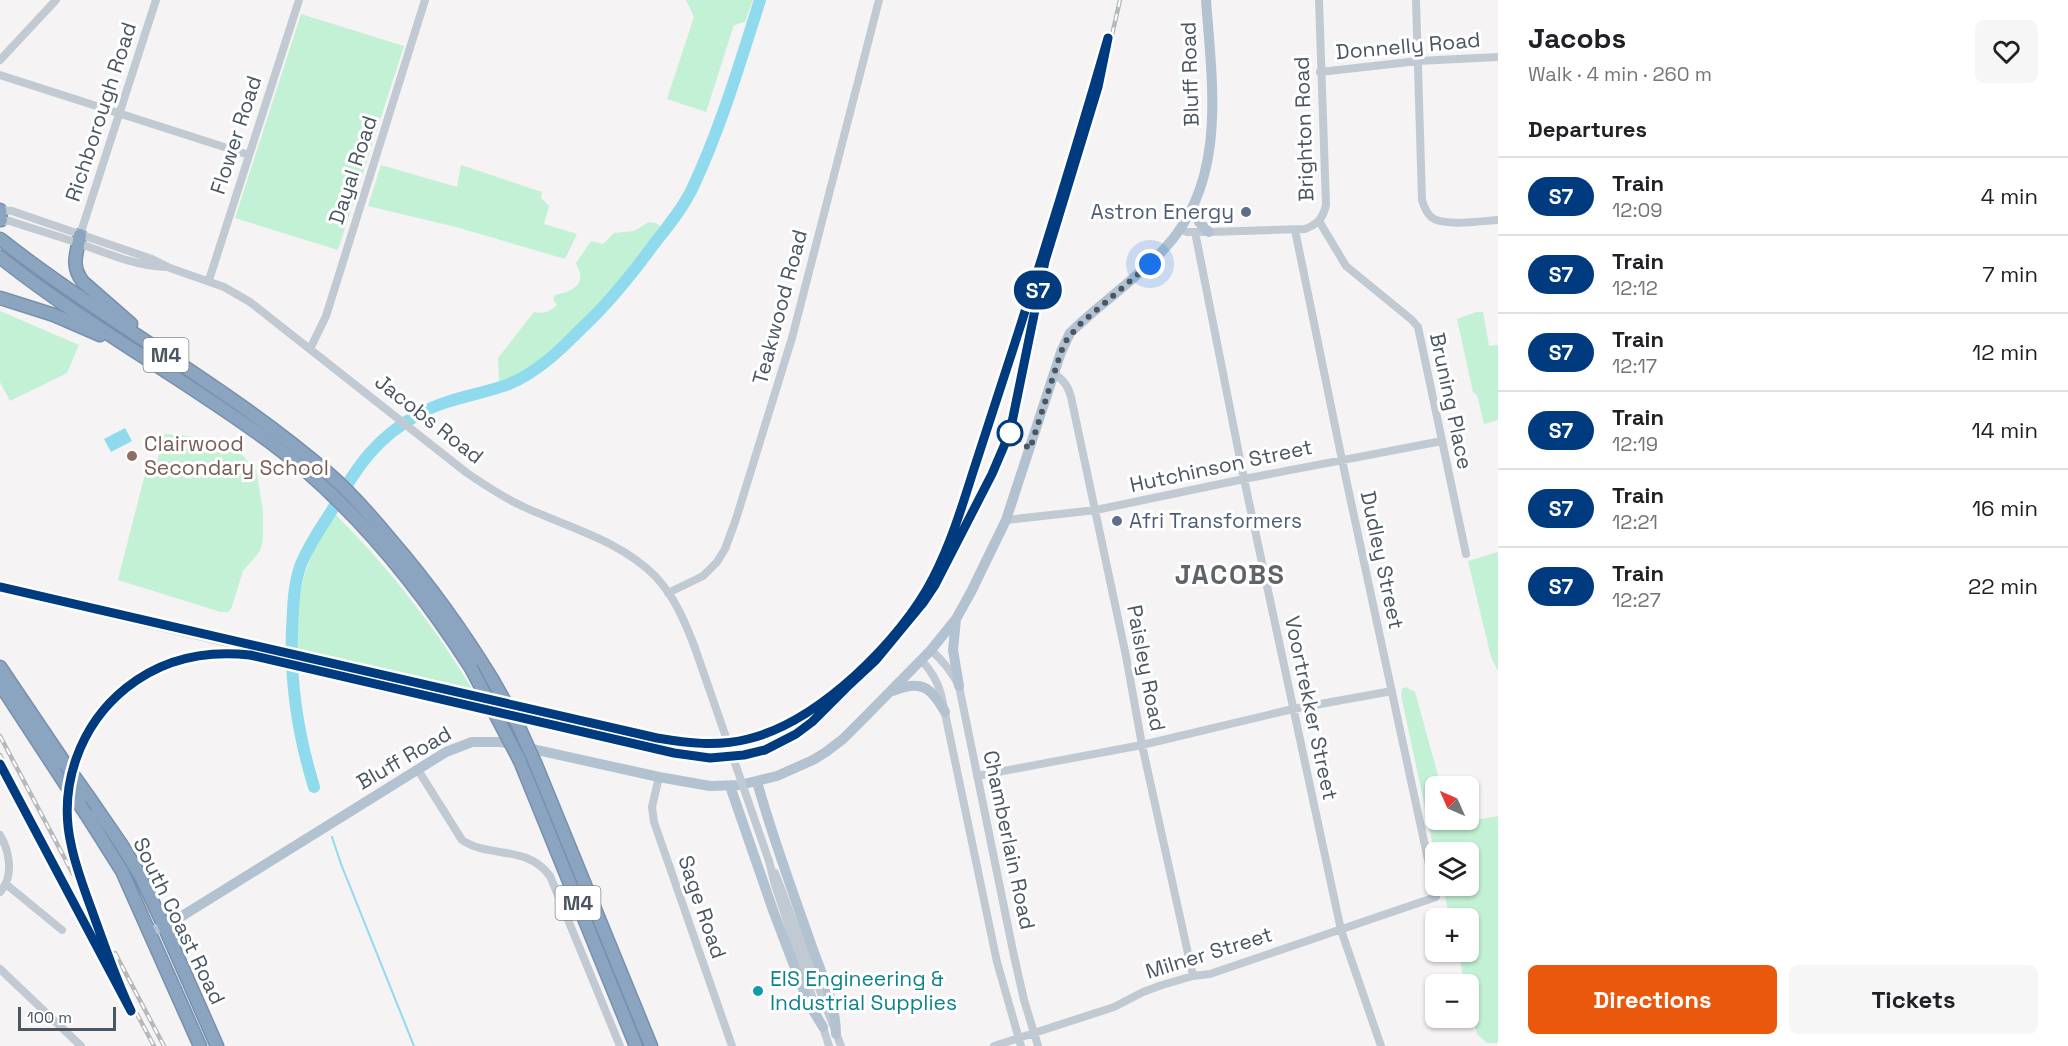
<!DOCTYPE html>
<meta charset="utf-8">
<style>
:root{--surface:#fff;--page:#f6f6f6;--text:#202124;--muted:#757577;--line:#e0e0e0;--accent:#ea580c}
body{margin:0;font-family:"Space Grotesk",sans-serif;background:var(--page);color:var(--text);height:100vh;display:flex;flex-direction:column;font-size:22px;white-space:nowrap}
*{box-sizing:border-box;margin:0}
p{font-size:20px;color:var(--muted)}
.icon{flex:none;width:33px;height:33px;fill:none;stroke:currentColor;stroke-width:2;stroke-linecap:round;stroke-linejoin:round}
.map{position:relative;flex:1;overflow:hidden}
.panel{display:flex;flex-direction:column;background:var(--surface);width:570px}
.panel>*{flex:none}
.badge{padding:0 12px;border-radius:20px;font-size:21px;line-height:39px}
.needle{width:39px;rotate:315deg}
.buttons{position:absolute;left:1425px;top:776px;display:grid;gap:12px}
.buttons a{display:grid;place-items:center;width:54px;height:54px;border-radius:9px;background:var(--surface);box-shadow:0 2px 4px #0004;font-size:30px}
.scale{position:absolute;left:18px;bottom:15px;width:98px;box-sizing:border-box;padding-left:6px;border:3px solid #4a5661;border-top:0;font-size:16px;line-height:21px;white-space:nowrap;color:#4a5661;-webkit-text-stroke:4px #fff;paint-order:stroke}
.you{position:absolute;width:30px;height:30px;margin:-15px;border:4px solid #fff;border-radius:50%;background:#1a73e8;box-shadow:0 0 0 9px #1a73e833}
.map>.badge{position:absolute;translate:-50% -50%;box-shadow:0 0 0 3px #fff}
h2{padding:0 30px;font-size:22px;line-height:54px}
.round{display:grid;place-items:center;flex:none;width:63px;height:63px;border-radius:9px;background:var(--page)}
.head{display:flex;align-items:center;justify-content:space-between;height:102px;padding:0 30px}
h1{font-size:28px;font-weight:700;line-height:45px}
.action{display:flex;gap:12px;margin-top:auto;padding:12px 30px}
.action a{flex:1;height:69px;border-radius:9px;background:var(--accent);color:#fff;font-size:24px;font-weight:700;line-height:69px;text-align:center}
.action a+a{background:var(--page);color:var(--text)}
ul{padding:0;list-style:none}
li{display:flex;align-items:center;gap:18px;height:78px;padding:0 30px;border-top:2px solid var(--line)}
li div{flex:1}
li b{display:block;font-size:22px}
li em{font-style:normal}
li .badge{min-width:66px;font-weight:700;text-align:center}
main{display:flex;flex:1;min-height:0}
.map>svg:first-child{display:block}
.green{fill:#c3f1d5}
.water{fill:#90daee}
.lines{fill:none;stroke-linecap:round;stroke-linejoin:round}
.stream{stroke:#90daee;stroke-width:2}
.river{stroke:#90daee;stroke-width:12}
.highway-casing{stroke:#7690ad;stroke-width:15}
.minor{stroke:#c1cad2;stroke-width:8}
.major{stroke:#b3c2d1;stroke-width:10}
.highway{stroke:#8ba5c1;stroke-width:12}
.rail-casing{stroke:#b5b8bd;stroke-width:4.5}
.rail{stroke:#fff;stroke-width:2;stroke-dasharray:7;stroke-linecap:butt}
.highway-bridge-casing{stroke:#7690ad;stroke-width:15;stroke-linecap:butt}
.minor-bridge{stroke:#c1cad2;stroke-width:8}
.highway-bridge{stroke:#8ba5c1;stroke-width:12}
.line-casing{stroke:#fff;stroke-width:14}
.line{stroke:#003b80;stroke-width:9}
.walk{stroke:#4a5661;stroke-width:6;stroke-dasharray:0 10.8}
.service-dot{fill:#5c6f8a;stroke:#fff;stroke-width:2}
.stop-dot{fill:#fff;stroke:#003b80;stroke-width:3}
.education-dot{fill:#8d6e63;stroke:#fff;stroke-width:2}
.culture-dot{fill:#0f9aa8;stroke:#fff;stroke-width:2}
.labels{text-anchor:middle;stroke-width:6;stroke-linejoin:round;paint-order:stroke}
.shield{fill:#fff;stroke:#808990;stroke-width:1.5}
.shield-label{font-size:20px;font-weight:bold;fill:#4a5661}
.street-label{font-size:21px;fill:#4a5661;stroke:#fff}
.service-label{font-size:21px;fill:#4e5e75;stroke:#fff;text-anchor:end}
.education-label{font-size:21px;fill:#785e54;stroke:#fff;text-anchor:start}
.culture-label{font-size:21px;fill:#0d838f;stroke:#fff;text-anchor:start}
.district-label{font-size:27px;font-weight:bold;letter-spacing:1.5px;fill:#5f6368;stroke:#fff}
</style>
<main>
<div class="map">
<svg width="1498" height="1046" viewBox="0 0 1498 1046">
<rect width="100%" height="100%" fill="#f5f3f3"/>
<path class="green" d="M686,0H753L745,22L734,25L706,112L667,99L694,17Z
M301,14L404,46L338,250L235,218Z
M381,165L457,187L461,165L542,192L541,198L549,206L544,224L577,234L565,259L456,227L368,206Z
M649,222L656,223L660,226L616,286L582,321L532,366L516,376L499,382L498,358L534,312C545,314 549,312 557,305L553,299L555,295C566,293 583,288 580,273C579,269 577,266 576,263L591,241L603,244L614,233L634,231Z
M0,311L79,345L67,373L10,401L0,382Z
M1476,312H1483L1489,346L1498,345V420L1484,424L1477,395L1473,392L1457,319Z
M164,434L227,440L256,469L263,511V539L260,551L243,571L231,609L228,612H221L118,580L145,474L154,473Z
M336,515C390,569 435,627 474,692L294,651C297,597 302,559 336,515Z
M1498,552V671L1491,657L1468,561Z
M1406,687L1415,692L1441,786H1436V819H1450L1452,824L1498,816V1043H1487L1477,1034L1469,998L1468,984H1465L1458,951H1468V918H1450L1442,885H1468V852H1436L1435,855L1401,695L1402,689Z"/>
<path class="water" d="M125,428L132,441L111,452L104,439Z"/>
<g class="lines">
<path class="stream" d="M332,837L341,864L414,1046"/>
<path class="river" d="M314,787C298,735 290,686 292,631C293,610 293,588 300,567C308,545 322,527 334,507C357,466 377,437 419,414C447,398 480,395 509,384C537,373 562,348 583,327C610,302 632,274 654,244C668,226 683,208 693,187C721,127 740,63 760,0"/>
<defs>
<path id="highway" d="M0,210L1,220
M80,235C77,254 70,265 83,282L131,324
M0,239C106,322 227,386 329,474C351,493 372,517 391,540C429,584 462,630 492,679
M0,257C85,325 182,377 270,442C352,503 416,582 471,668
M0,298L54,315L100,335
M0,667L66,765
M0,684L64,782
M520,761L636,1046
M536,765L651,1046
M88,796L121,844L140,875L164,926L217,1046
M86,814L122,871L200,1046"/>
</defs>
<use href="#highway" class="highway-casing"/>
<path class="minor" d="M1416,0L1422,200C1424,207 1426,212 1431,217C1443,227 1482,221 1498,220
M0,60L56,0
M1320,72L1418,61L1498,57
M0,75L249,155
M0,210L12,211L152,259L170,268L224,287L250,302L467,473C485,485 502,497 522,506C566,527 620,540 655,576C675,597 685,622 695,648
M0,221H10C33,229 58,236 81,244C109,254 136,266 166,267
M1319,221L1346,266L1412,320L1418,327L1466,554
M1180,229L1187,232H1209L1305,229C1318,224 1323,218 1326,205L1319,0
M1195,232L1244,479L1341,930L1381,1046
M80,235L156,0
M209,280L299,0
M310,349L326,316L425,0
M1054,374C1064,380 1068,386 1071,397L1126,656L1142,745L1193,976
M1006,520L1096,510L1244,479L1442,441
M668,593L703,576L717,562L725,549L736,519L792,338L879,0
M931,650C943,661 952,671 959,686L1014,956L1024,1000L1038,1046
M921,660C931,670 937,680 941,694L997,962L1021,1046
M418,770L462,840C490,859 526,844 550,876L620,1046
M977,776L1142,745L1293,709L1392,691
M659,777L652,807L654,822L732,1046
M0,835C10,852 14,877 0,892
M769,861L775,885L817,1011
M775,873L841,1046
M7,885L62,930
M0,969L81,1046
M822,1024L829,1046
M994,1046L1114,1007L1143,992L1162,985L1193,976L1210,974L1436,897L1342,460L1295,230"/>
<path class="major" d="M1192,208L1199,222L1209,232
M956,619L953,650L959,686
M893,691C921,679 931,687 945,712
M757,782C772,835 791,888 810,941C820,971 836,1002 836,1034
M730,786L774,913L808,1002L823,1027
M150,932L174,921L446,752L472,742H501L659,777L710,786L740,785L777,776L813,760L826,752L843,739L867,715L931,650L956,619L971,592L1006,520L1061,352L1070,333C1100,303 1136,280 1165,248C1228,180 1212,84 1206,0"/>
<use href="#highway" class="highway"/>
<defs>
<path id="rail" d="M1109,48L1120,0
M959,539L999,458L1010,432L1036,298
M0,591L242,648
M234,641L333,664
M362,671L633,734L690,743
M792,722L829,697
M0,736L73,874
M681,746C725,752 764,742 802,721
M0,755L91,927
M115,953L164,1046
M130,1001L154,1046
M131,1011C117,981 106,949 95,917C86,893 76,869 71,844C59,786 80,725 126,688C162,659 205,651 250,655L674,753C709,760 743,760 776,745C812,730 836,699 862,671C886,644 911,616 929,585C942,563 952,538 960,514L1034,281L1108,38"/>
</defs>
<use href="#rail" class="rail-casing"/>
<use href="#rail" class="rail"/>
<defs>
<path id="highway-bridge" d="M471,668L520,761
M492,679L518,725L536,765
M66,765L88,796
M64,782L86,814"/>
</defs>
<use href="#highway-bridge" class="highway-bridge-casing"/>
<path class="minor-bridge" d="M695,648L769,861"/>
<use href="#highway-bridge" class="highway-bridge"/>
</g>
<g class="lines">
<defs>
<path id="line" d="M0,587L657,738C687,743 717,747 748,739C818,722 901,641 933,578C950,545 961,510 972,475C986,433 999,391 1013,349C1046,246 1078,142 1108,38L1098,87L1045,261L1010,432L992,474L935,585L923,603L876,660L847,687L812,722L796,734L765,750L744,755L710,758L674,753L250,655C205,650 162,659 126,688C80,725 58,786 71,844C76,870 87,896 96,922C107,952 117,982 131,1011L0,764"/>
</defs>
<use href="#line" class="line-casing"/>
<use href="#line" class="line"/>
<path class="walk" d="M1010,433L1030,449L1061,352L1066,341L1078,326L1150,264"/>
</g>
<g class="service-dot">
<circle cx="1246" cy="212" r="6"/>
<circle cx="1117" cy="521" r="6"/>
</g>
<circle class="stop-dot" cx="1010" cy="433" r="12"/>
<circle class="education-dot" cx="132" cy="456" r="6"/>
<circle class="culture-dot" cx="758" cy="991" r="6"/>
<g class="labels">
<g class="shield">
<rect x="143.5" y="338" width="45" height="34" rx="4.5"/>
<rect x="555.5" y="886" width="45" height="34" rx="4.5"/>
</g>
<g class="shield-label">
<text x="166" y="362">M4</text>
<text x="578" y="910">M4</text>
</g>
<g class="street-label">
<text transform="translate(1408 46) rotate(-5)" y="7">Donnelly Road</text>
<text transform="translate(1190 74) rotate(-92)" y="7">Bluff Road</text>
<text transform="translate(101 112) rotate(-72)" y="7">Richborough Road</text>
<text transform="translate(1304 129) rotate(-92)" y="7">Brighton Road</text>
<text transform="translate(236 135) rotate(-72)" y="7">Flower Road</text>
<text transform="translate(353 170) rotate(-72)" y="7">Dayal Road</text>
<text transform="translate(780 307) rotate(-75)" y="7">Teakwood Road</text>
<text transform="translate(1451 401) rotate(78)" y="7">Bruning Place</text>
<text transform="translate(429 419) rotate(38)" y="7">Jacobs Road</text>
<text transform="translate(1221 466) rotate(-12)" y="7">Hutchinson Street</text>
<text transform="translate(1382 560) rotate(78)" y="7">Dudley Street</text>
<text transform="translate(1146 668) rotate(79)" y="7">Paisley Road</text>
<text transform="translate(1311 708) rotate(78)" y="7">Voortrekker Street</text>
<text transform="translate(404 758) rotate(-30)" y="7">Bluff Road</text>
<text transform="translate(1009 840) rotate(78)" y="7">Chamberlain Road</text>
<text transform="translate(702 907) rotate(71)" y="7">Sage Road</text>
<text transform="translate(179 921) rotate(64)" y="7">South Coast Road</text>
<text transform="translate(1209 953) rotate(-17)" y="7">Milner Street</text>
</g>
<g class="service-label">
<text x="1234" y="219">Astron Energy</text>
<text x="1129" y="528" text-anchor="start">Afri Transformers</text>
</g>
<g class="education-label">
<text x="144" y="451">Clairwood<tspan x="144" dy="24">Secondary School</tspan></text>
</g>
<g class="culture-label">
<text x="770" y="986">EIS Engineering &amp;<tspan x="770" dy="24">Industrial Supplies</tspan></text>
</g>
<g class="district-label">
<text x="1230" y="584">JACOBS</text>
</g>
</g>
</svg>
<div class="buttons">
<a><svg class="needle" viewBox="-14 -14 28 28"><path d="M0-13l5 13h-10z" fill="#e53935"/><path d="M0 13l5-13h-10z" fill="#757577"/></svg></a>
<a><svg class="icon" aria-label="layers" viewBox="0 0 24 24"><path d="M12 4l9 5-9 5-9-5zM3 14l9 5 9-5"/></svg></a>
<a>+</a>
<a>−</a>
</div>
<div class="scale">100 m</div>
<div class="you" style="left:1150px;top:264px"></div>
<b class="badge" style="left:1038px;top:290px;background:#003b80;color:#fff">S7</b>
</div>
<section class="panel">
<div class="head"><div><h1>Jacobs</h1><p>Walk · 4 min · 260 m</p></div><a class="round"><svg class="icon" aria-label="heart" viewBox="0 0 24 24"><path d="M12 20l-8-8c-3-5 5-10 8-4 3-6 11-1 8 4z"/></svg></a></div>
<h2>Departures</h2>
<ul>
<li><span class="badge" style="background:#003b80;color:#fff">S7</span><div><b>Train</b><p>12:09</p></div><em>4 min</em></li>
<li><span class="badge" style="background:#003b80;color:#fff">S7</span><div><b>Train</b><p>12:12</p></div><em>7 min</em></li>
<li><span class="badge" style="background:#003b80;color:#fff">S7</span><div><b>Train</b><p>12:17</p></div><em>12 min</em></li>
<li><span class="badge" style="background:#003b80;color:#fff">S7</span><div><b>Train</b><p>12:19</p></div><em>14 min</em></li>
<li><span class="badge" style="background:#003b80;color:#fff">S7</span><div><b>Train</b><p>12:21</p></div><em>16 min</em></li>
<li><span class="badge" style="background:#003b80;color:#fff">S7</span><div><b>Train</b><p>12:27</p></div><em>22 min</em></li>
</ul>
<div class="action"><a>Directions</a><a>Tickets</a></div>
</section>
</main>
